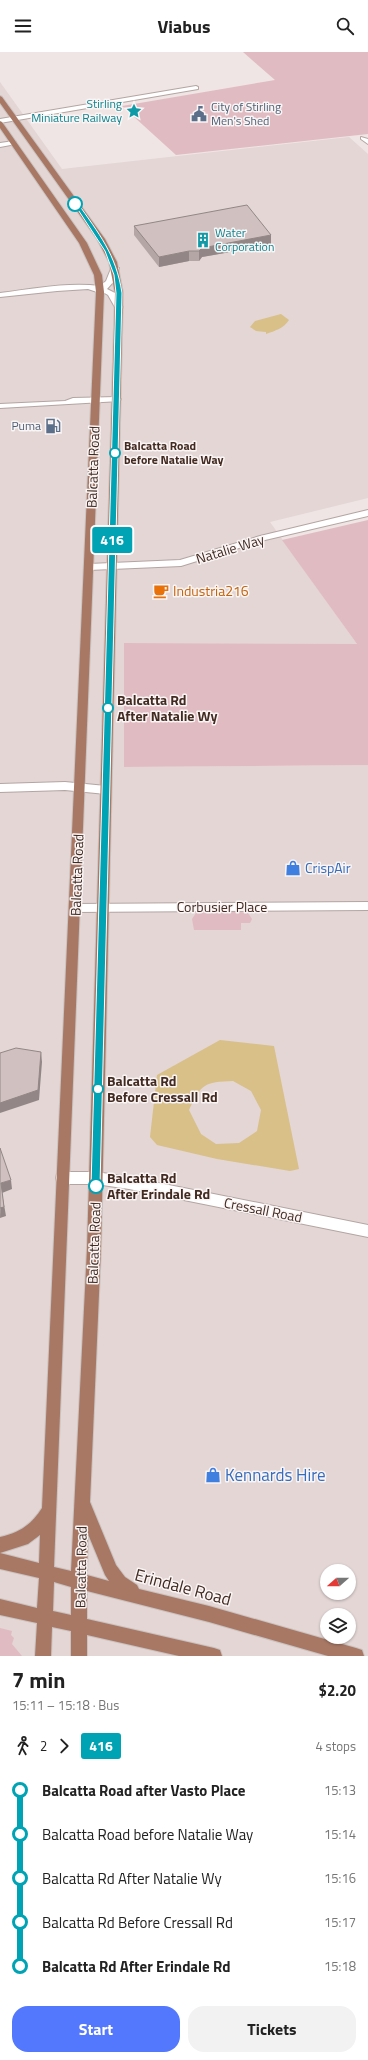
<!DOCTYPE html>
<meta charset="utf-8">
<style>
:root{--surface:#fff;--page:#f2f2f2;--text:#222;--muted:#767676;--accent:#5377fd}
body{margin:0;font-family:"Titillium Web",sans-serif;background:var(--page);color:var(--text);height:100vh;display:flex;flex-direction:column;font-size:15px;white-space:nowrap}
*{box-sizing:border-box;margin:0}
p{font-size:13px;color:var(--muted)}
.icon{flex:none;width:22px;height:22px;fill:none;stroke:currentColor;stroke-width:2;stroke-linecap:round;stroke-linejoin:round}
.map{position:relative;height:1604px;overflow:hidden}
.sheet{display:flex;flex-direction:column;background:var(--surface);flex:1}
.sheet>*{flex:none}
.badge{padding:0 8px;border-radius:3px;font-size:14px;line-height:26px}
.needle{width:26px;rotate:249deg}
.fabs{position:absolute;left:320px;top:1512px;display:grid;gap:8px}
.fabs a{display:grid;place-items:center;width:36px;height:36px;border-radius:50%;background:var(--surface);box-shadow:0 1px 3px #0004;font-size:20px}
.map>.badge{position:absolute;translate:-50% -50%;box-shadow:0 0 0 2px #fff}
.legs{display:flex;align-items:center;gap:6px;height:44px;padding:0 12px;font-size:13px}
.legs p{margin-inline-start:auto}
.summary{display:flex;align-items:center;justify-content:space-between;height:68px;padding:0 12px}
h1{font-size:22px;font-weight:700;line-height:30px}
.button{display:flex;gap:8px;margin-top:auto;padding:8px 12px}
.button a{flex:1;height:46px;border-radius:16px;background:var(--accent);color:#fff;font-size:16px;font-weight:700;line-height:46px;text-align:center}
.button a+a{background:var(--page);color:var(--text)}
ul{padding:0 12px;list-style:none}
li{display:flex;align-items:center;gap:14px;height:44px;font-size:15px}
li i{display:grid;place-items:center;width:6px;height:100%;margin:0 5px;background:currentColor}
li i::after{content:'';width:10px;height:10px;margin:-5px;border:3px solid;border-radius:50%;background:var(--surface)}
li p{margin-inline-start:auto}
li:first-child i{background:linear-gradient(#0000 50%,currentColor 0)}
li:last-child i{background:linear-gradient(currentColor 50%,#0000 0)}
header{display:flex;justify-content:space-between;align-items:center;height:52px;padding:0 12px;background:var(--surface);font-size:18px;font-weight:700}
.map>svg:first-child{display:block}
.built{fill:#e3d6d5;fill-rule:evenodd}
.green{fill:#e1bbc2}
.water{fill:#d8c088;fill-rule:evenodd}
.lines{fill:none;stroke-linecap:round;stroke-linejoin:round}
.minor-casing{stroke:#b4a5a2;stroke-width:2}
.tertiary-casing{stroke:#b4a5a2;stroke-width:2}
.primary-casing{stroke:#cac3c1;stroke-width:2}
.minor{fill:#fff;fill-rule:evenodd}
.tertiary{fill:#fff;fill-rule:evenodd}
.primary{fill:#a87865;fill-rule:evenodd}
.wall{fill:#b3a6a5}
.shaded-wall{fill:#928786}
.building{fill:#d0c1c0;stroke:#928786}
.line-1{fill:#00a3b4;stroke:#fff}
.stop-1-dot{fill:#fff;stroke:#00a3b4;stroke-width:2}
.labels{text-anchor:middle;stroke-width:3;stroke-linejoin:round;paint-order:stroke}
.far-culture-label{font-size:12px;fill:#0d838f;stroke:#faf5f5;text-anchor:end}
.far-service-label{font-size:12px;fill:#4e5e75;stroke:#faf5f5;text-anchor:start}
.far-stop-label{font-size:12px;font-weight:bold;fill:#422a21;stroke:#faf5f5;text-anchor:start}
.street-label{font-size:14px;fill:#422a21;stroke:#faf5f5}
.food-label{font-size:14px;fill:#c56008;stroke:#faf5f5;text-anchor:start}
.stop-label{font-size:14px;font-weight:bold;fill:#422a21;stroke:#faf5f5;text-anchor:start}
.shop-label{font-size:14px;fill:#366cbe;stroke:#faf5f5;text-anchor:start}
.near-shop-label{font-size:17px;fill:#366cbe;stroke:#faf5f5;text-anchor:start}
.near-street-label{font-size:17px;fill:#422a21;stroke:#faf5f5}
</style>
<header><svg class="icon" aria-label="menu" viewBox="0 0 24 24"><path d="M4 6h16M4 12h16M4 18h16"/></svg>Viabus<svg class="icon" aria-label="search" viewBox="0 0 24 24"><circle cx="10" cy="10" r="6"/><path d="M15 15l6 6"/></svg></header>
<div class="map">
<svg width="368" height="1604" viewBox="0 0 368 1604">
<rect width="100%" height="100%" fill="#efe5e4"/>
<path class="built" d="M0,30L62,117L349,85L368,102V446L270,470L357,592L125,591L124,715L368,713V1604H0ZM327,1519H349V1541H327ZM327,1563H349V1585H327Z"/>
<path class="green" d="M243,0H368V82L176,103L122,54L275,28Z
M368,468V713L124,715V591L357,592L282,488Z
M231,859L248,861L252,867L250,871H241V878H194L192,867L196,861Z
M0,1576L12,1579L11,1583L14,1586L12,1592L22,1604H0Z"/>
<path class="water" d="M281,262L289,268C284,276 275,279 266,282V280L256,279L250,275L255,269Z
M220,988L274,994L299,1117L290,1119L217,1107L157,1093L150,1085L157,1023ZM233,1029L251,1039L261,1058L257,1079L239,1091L216,1092L201,1082L189,1058C201,1032 204,1030 233,1029Z"/>
<g class="lines">
<defs>
<path id="minor" d="M196,34L198,35V37L0,71V67Z
M361,85L368,87V92L361,87Z
M14,89L16,90V92L0,95V91Z
M112,214L119,216L115,228L107,237L115,241L123,255L122,257H116L108,243L101,239L97,240L88,237L57,239L0,245V241C33,237 67,230 100,234L106,229Z
M117,345L121,347L120,349L0,356V352L65,349L73,346Z
M65,730L106,734L111,738L106,742L65,738L0,740V732Z
M368,850V858L75,860L71,859L69,856L71,853L75,852Z
M62,1120H96L129,1125L368,1173V1185L129,1137L96,1132H62L57,1130L56,1126L57,1122Z"/>
<path id="tertiary" d="M368,458V464L265,488L181,514L89,518L84,515L89,512L180,508L260,484Z"/>
<path id="primary" d="M0,44L2,45L105,187L117,210L123,241L101,1196L90,1450L116,1513L125,1525L137,1533L139,1537L209,1554L356,1596L362,1598L364,1604H328L209,1570L87,1539V1567L214,1596L220,1598L222,1604H179L87,1583V1604H71V1579L52,1575L51,1604H35L37,1571L0,1563V1547L37,1556L39,1526L0,1517V1501L39,1511L40,1483L28,1492L0,1501V1485C19,1481 31,1473 42,1456L96,240L94,223L79,191L0,76V69L2,70L87,191L102,223L104,240L54,1515L71,1519L87,1196L115,241L109,210L97,187L0,51ZM88,1482L105,1523L109,1529L87,1523ZM54,1530L71,1535V1563L53,1559Z"/>
</defs>
<use href="#minor" class="minor-casing"/>
<use href="#tertiary" class="tertiary-casing"/>
<use href="#primary" class="primary-casing"/>
<use href="#minor" class="minor"/>
<use href="#tertiary" class="tertiary"/>
<use href="#primary" class="primary"/>
</g>
<path class="wall" d="M134,174L271,183V193L202,205L199,209H189L159,215L134,183Z"/>
<path class="shaded-wall" d="M271,183V193L202,205L199,209V199L202,196Z
M189,199V209L159,215V205Z
M41,1000L42,1010L39,1048L0,1061V1051Z
M11,1128L12,1137L2,1141L6,1164L0,1166L1,1131Z"/>
<path class="building" d="M247,153L271,183L202,196L199,199H189L159,205L134,174Z
M16,996L41,1000L38,1038L0,1051V1001Z
M0,1096L11,1128L1,1131L4,1155L0,1156Z"/>
<path class="line-1" d="M73,150H77C99,182 116,202 122,241L100,1134L96,1138L91,1134L116,241L114,223L105,199Z"/>
<defs>
<symbol id="sight-bare" viewBox="-9 -9 18 18"><path d="M0-6L1.8-2.2L6-1.7L2.9 1.2L3.7 5.4L0 3.3L-3.7 5.4L-2.9 1.2L-6-1.7L-1.8-2.2Z" fill="#0f9aa8" stroke="#faf5f5" stroke-width="2.5" paint-order="stroke"/></symbol>
<symbol id="civic-bare" viewBox="-9 -9 18 18"><path d="M-.6-6.5H3V-4.5H.6V-3L4-1V1h2V6H-6V1h2V-1L-.6-3ZM-1.2 2.5V6h2.4V2.5Z" fill="#5c6f8a" stroke="#faf5f5" stroke-width="2.5" paint-order="stroke"/></symbol>
<symbol id="building-bare" viewBox="-9 -9 18 18"><path d="M-4-6H4V6H1V3H-1V6H-4ZM-2.5-4.3h1.7v1.8h-1.7ZM.8-4.3h1.7v1.8H.8ZM-2.5-1h1.7V.8h-1.7ZM.8-1h1.7V.8H.8Z" fill="#0f9aa8" stroke="#faf5f5" stroke-width="2.5" paint-order="stroke"/></symbol>
<symbol id="fuel-bare" viewBox="-9 -9 18 18"><path d="M-5.5-6h7V0h2V4h1.3V-2.5L3-4.5l.8-.8L6-3V5H2.5V1h-1V6h-7ZM-4.2-4.7v3.2H.2V-4.7Z" fill="#5c6f8a" stroke="#faf5f5" stroke-width="2.5" paint-order="stroke"/></symbol>
<symbol id="cafe-bare" viewBox="-9 -9 18 18"><path d="M-5.5-4.5H6V0H3Q3 3.5 0 3.5H-2.5Q-5.5 3.5-5.5 0ZM3-3.2v2h1.7v-2ZM-6 4.5H4V6H-6Z" fill="#e8710a" stroke="#faf5f5" stroke-width="2.5" paint-order="stroke"/></symbol>
<symbol id="shop-bare" viewBox="-9 -9 18 18"><path d="M-5-2.5h2.3a2.7 3.5 0 0 1 5.4 0H5L5.5 6h-11ZM-1.5-2.5h3a1.5 2.3 0 0 0-3 0Z" fill="#3f7fe0" stroke="#faf5f5" stroke-width="2.5" paint-order="stroke"/></symbol>
</defs>
<g fill-rule="evenodd">
<use href="#sight-bare" x="123" y="48" width="22" height="22"/>
<use href="#civic-bare" x="188" y="51" width="22" height="22"/>
<use href="#building-bare" x="192" y="177" width="22" height="22"/>
<use href="#fuel-bare" x="42" y="363" width="22" height="22"/>
<use href="#cafe-bare" x="150" y="528" width="22" height="22"/>
<use href="#shop-bare" x="282" y="805" width="22" height="22"/>
<use href="#shop-bare" x="202" y="1412" width="22" height="22"/>
</g>
<g class="stop-1-dot">
<circle cx="75" cy="152" r="7"/>
<circle cx="115" cy="401" r="5"/>
<circle cx="108" cy="656" r="5"/>
<circle cx="98" cy="1037" r="5"/>
<circle cx="96" cy="1134" r="7"/>
</g>
<g class="labels">
<g class="far-culture-label">
<text x="122" y="56">Stirling<tspan x="122" dy="14">Miniature Railway</tspan></text>
<text x="215" y="185" text-anchor="start">Water<tspan x="215" dy="14">Corporation</tspan></text>
</g>
<g class="far-service-label">
<text x="211" y="59">City of Stirling<tspan x="211" dy="14">Men's Shed</tspan></text>
<text x="41" y="378" text-anchor="end">Puma</text>
</g>
<g class="far-stop-label">
<text x="124" y="398">Balcatta Road<tspan x="124" dy="14">before Natalie Way</tspan></text>
</g>
<g class="street-label">
<text transform="translate(93 415) rotate(-88)" y="5">Balcatta Road</text>
<text transform="translate(230 497) rotate(-17)" y="5">Natalie Way</text>
<text transform="translate(77 823) rotate(-88)" y="5">Balcatta Road</text>
<text x="222" y="860">Corbusier Place</text>
<text transform="translate(263 1158) rotate(11)" y="5">Cressall Road</text>
<text transform="translate(94 1191) rotate(-88)" y="5">Balcatta Road</text>
<text transform="translate(81 1515) rotate(-89)" y="5">Balcatta Road</text>
</g>
<g class="food-label">
<text x="173" y="544">Industria216</text>
</g>
<g class="stop-label">
<text x="117" y="653">Balcatta Rd<tspan x="117" dy="16">After Natalie Wy</tspan></text>
<text x="107" y="1034">Balcatta Rd<tspan x="107" dy="16">Before Cressall Rd</tspan></text>
<text x="107" y="1131">Balcatta Rd<tspan x="107" dy="16">After Erindale Rd</tspan></text>
</g>
<g class="shop-label">
<text x="305" y="821">CrispAir</text>
</g>
<g class="near-shop-label">
<text x="225" y="1429">Kennards Hire</text>
</g>
<g class="near-street-label">
<text transform="translate(183 1535) rotate(15)" y="6">Erindale Road</text>
</g>
</g>
</svg>
<div class="fabs">
<a><svg class="needle" viewBox="-14 -14 28 28"><path d="M0-13l5 13h-10z" fill="#e53935"/><path d="M0 13l5-13h-10z" fill="#767676"/></svg></a>
<a><svg class="icon" aria-label="layers" viewBox="0 0 24 24"><path d="M12 4l9 5-9 5-9-5zM3 14l9 5 9-5"/></svg></a>
</div>
<b class="badge" style="left:112px;top:488px;background:#00a3b4;color:#fff">416</b>
</div>
<section class="sheet">
<div class="summary"><div><h1>7 min</h1><p>15:11 – 15:18 · Bus</p></div><b>$2.20</b></div>
<div class="legs"><svg class="icon" aria-label="walk" viewBox="0 0 24 24"><circle cx="13" cy="4" r="2"/><path d="M13 8l-2 6 4 7M11 14l-3 7M7 12l3-4h3l4 4"/></svg>2<svg class="icon" aria-label="forward" viewBox="0 0 24 24"><path d="M9 5l7 7-7 7"/></svg><b class="badge" style="background:#00a3b4;color:#fff">416</b><p>4 stops</p></div>
<ul>
<li><i style="color:#00a3b4"></i><b>Balcatta Road after Vasto Place</b><p>15:13</p></li>
<li><i style="color:#00a3b4"></i><span>Balcatta Road before Natalie Way</span><p>15:14</p></li>
<li><i style="color:#00a3b4"></i><span>Balcatta Rd After Natalie Wy</span><p>15:16</p></li>
<li><i style="color:#00a3b4"></i><span>Balcatta Rd Before Cressall Rd</span><p>15:17</p></li>
<li><i style="color:#00a3b4"></i><b>Balcatta Rd After Erindale Rd</b><p>15:18</p></li>
</ul>
<div class="button"><a>Start</a><a>Tickets</a></div>
</section>
